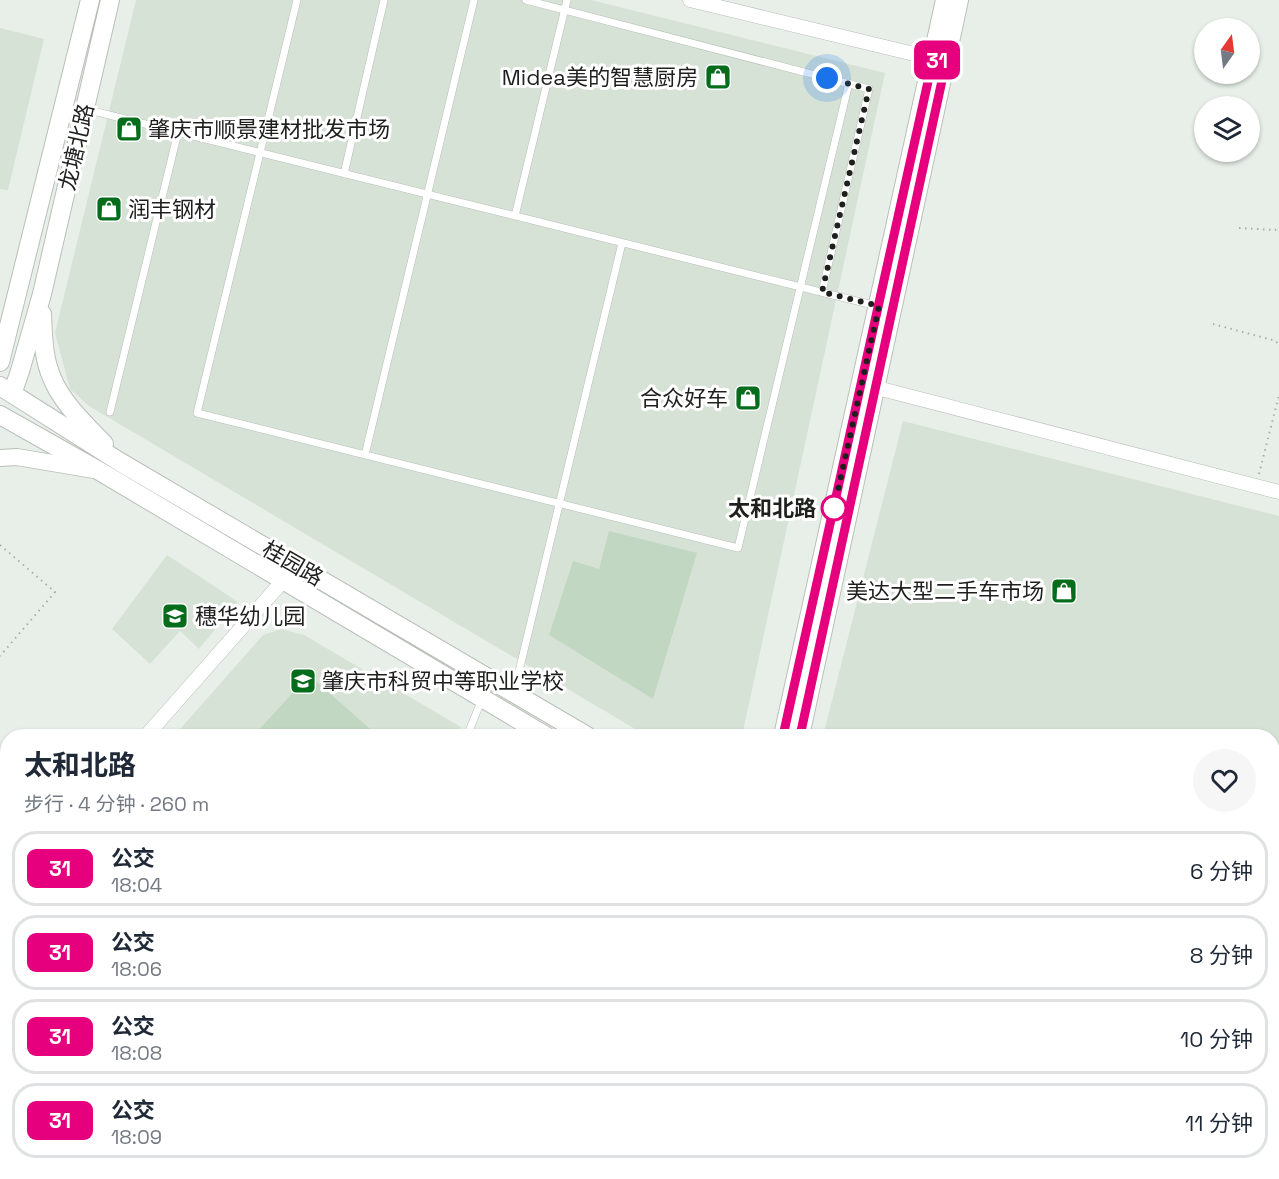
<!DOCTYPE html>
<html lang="zh">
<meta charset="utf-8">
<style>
:root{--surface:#fff;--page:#f6f6f7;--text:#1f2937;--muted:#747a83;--line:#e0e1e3}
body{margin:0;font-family:"Space Grotesk","Noto Sans SC",sans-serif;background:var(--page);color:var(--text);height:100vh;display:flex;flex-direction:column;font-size:22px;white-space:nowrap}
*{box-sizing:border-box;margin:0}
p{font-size:20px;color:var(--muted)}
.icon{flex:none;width:33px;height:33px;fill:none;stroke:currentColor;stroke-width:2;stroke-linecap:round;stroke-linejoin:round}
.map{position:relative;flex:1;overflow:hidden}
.drawer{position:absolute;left:0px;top:729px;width:1280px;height:450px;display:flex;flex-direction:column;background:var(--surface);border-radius:24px 24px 0 0;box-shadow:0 2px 4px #0004}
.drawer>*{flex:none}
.badge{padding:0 12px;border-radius:9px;font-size:21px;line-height:39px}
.needle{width:39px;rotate:14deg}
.fabs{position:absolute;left:1194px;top:18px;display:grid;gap:12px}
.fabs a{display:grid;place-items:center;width:66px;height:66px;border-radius:50%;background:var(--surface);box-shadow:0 2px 4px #0004;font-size:30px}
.you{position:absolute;width:30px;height:30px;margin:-15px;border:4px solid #fff;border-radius:50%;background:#1a73e8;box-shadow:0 0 0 9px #1a73e833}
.map>.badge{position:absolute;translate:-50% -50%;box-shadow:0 0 0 3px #fff}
.round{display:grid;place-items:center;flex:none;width:63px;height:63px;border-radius:32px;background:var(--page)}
.overview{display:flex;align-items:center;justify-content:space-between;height:102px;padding:0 24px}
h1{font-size:28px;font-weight:700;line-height:45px}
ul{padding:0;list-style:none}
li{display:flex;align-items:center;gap:18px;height:75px;margin:0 12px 9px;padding:0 12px;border:3px solid var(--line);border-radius:24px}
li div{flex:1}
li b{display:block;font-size:22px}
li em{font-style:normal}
li .badge{min-width:66px;font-weight:700;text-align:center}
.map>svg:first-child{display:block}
.built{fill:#d6e2d6}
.green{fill:#c2d7c2}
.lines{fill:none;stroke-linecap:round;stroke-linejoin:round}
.service-casing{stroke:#b9bfb9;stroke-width:8}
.minor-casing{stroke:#b9bfb9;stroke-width:15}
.tertiary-casing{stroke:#b9bfb9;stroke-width:18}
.secondary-casing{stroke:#b9bfb9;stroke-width:20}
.path{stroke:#a8aea8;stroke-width:2;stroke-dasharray:1.5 4.5;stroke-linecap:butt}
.service{stroke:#fff;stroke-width:7}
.minor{stroke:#fff;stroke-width:14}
.tertiary{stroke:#fff;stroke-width:16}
.secondary{stroke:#fff;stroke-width:18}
.line-casing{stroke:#fff;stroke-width:14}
.line{stroke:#e6007e;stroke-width:9}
.walk{stroke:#1e201e;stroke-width:6;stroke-dasharray:0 10.8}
.stop-dot{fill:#fff;stroke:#e6007e;stroke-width:3}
.labels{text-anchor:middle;stroke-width:6;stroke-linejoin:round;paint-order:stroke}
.poi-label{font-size:22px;fill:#1e201e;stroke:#fff;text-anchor:start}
.street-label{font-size:22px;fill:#1e201e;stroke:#fff}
.stop-label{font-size:22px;font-weight:bold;fill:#1e201e;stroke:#fff;text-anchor:end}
</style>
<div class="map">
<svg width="1279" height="1179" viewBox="0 0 1279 1179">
<rect width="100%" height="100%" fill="#e8efe8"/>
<path class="built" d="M136,0H591L885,73L742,736H647L89,406L70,389L55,333Z
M0,28L44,39L8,190L0,189Z
M903,421L1279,516V1084L1272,1112V736H823Z
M167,555L238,602L199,649L180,631L150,664L112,629Z
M281,629L304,635L461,727L457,736H174L263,635Z
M7,976L8,1172H428L436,1178L0,1179V984Z"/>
<path class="green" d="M609,531L697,553L653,699L549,635L573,561L599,569Z
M309,675L377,735L376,736H253Z
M549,1172H861L854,1179H543Z"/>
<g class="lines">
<defs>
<path id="service" d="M297,0L197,413L738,548L849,83
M526,0L869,89L822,292
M85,109L877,306
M344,174L384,0
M515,216L567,0
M110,412L178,132
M365,455L474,0
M514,692L622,243
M467,736L482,699
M1272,943L1279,945"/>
<path id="minor" d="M690,0L939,60
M866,385L1279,492
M146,736L289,574
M0,903L8,894"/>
<path id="tertiary" d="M0,458L17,457L94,470"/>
<path id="secondary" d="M42,314C43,335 43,358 52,378C62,403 85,424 104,444
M0,362L90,0
M0,386L120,462L587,736
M12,394L20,371L42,294L110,0
M0,415L101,472L546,736
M783,736L945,0
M800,736L959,0
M1135,1172L1144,1179
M1182,1177L1196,1179
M475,1179L481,1172
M498,1179L505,1172
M1259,1179L1268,1172"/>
</defs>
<use href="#service" class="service-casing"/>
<use href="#minor" class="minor-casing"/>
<use href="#tertiary" class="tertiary-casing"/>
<use href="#secondary" class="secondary-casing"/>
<path class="path" d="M1239,228L1275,230L1279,228
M1213,324L1276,341L1279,347
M1259,474L1279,395
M0,545L55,592L0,656
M0,768L8,775"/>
<use href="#service" class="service"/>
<use href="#minor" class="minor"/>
<use href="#tertiary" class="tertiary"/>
<use href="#secondary" class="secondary"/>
</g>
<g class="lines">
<defs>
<path id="line" d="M783,736L933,59L946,62L800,736"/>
</defs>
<use href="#line" class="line-casing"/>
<use href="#line" class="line"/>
<path class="walk" d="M827,78L869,89L822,292L879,306L834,508"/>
</g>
<defs>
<symbol id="shop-square" viewBox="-11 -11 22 22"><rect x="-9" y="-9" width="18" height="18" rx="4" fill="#046c1a" stroke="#fff"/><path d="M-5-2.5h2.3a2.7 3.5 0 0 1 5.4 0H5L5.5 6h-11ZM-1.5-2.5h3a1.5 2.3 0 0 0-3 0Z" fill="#fff"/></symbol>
<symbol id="school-square" viewBox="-11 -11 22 22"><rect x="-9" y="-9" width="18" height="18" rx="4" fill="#046c1a" stroke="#fff"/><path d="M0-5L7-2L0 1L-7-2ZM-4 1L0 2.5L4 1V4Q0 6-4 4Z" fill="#fff"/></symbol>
</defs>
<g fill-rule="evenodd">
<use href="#shop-square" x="703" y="62" width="30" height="30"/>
<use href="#shop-square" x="114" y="114" width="30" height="30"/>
<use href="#shop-square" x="94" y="194" width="30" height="30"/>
<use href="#shop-square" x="733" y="383" width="30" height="30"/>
<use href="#shop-square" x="1049" y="576" width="30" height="30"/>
<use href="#school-square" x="160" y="601" width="30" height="30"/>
<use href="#school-square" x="288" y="666" width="30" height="30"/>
</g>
<circle class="stop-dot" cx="834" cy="508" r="12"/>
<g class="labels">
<g class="poi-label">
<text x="698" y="85" text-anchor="end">Midea美的智慧厨房</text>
<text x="148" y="137">肇庆市顺景建材批发市场</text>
<text x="128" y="217">润丰钢材</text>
<text x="728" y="406" text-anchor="end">合众好车</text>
<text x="1044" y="599" text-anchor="end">美达大型二手车市场</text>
<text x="195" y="624">穗华幼儿园</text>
<text x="322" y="689">肇庆市科贸中等职业学校</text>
</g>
<g class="street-label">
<text transform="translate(76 147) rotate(-77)" y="8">龙塘北路</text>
<text transform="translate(293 563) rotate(30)" y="8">桂园路</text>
</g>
<g class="stop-label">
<text x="816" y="516">太和北路</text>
</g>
</g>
</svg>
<div class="fabs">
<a><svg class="needle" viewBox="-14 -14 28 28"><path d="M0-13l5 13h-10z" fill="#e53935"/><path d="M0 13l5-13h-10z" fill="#747a83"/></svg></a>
<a><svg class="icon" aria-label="layers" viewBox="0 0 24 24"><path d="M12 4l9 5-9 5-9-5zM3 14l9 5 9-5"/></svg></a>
</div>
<div class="you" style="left:827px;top:78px"></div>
<b class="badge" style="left:937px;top:60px;background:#e6007e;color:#fff">31</b>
<section class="drawer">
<div class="overview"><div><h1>太和北路</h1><p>步行 · 4 分钟 · 260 m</p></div><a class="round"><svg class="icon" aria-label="heart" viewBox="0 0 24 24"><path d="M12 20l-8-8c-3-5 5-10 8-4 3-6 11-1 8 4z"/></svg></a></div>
<ul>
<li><span class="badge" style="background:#e6007e;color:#fff">31</span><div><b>公交</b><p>18:04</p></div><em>6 分钟</em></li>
<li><span class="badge" style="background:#e6007e;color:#fff">31</span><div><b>公交</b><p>18:06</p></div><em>8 分钟</em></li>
<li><span class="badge" style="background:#e6007e;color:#fff">31</span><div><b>公交</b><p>18:08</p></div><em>10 分钟</em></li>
<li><span class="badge" style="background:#e6007e;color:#fff">31</span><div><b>公交</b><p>18:09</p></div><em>11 分钟</em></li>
</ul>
</section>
</div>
